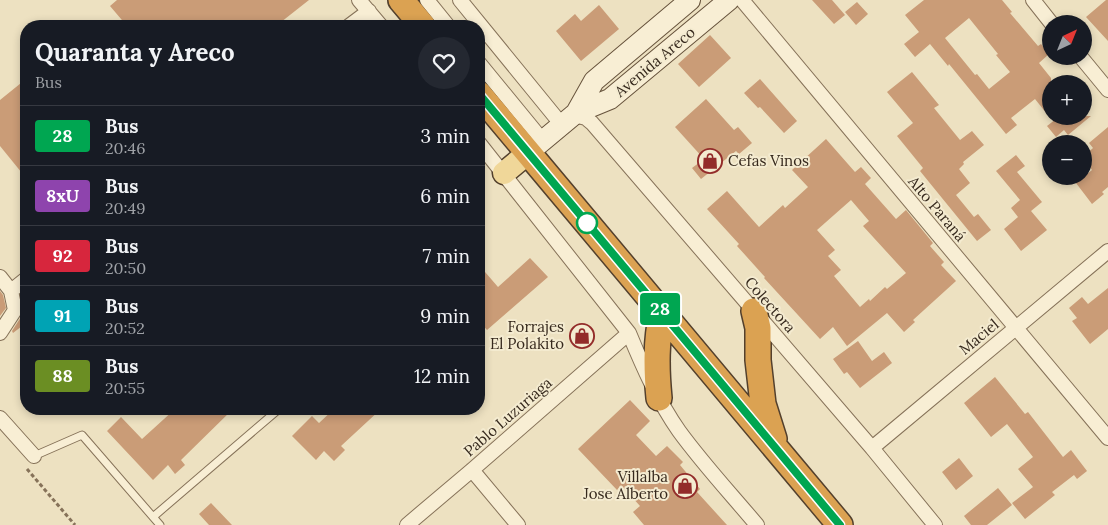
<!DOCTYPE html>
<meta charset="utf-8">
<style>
:root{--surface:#171b24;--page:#242831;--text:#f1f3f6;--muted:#9ea1a6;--line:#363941}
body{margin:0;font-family:Lora,serif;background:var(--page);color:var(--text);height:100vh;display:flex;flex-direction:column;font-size:19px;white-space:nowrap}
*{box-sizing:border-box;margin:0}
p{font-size:16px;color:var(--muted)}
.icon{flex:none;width:28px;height:28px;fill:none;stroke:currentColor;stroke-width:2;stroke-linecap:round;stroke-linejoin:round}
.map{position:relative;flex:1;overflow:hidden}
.panel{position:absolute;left:20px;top:20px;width:465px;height:395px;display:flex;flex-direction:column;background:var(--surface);border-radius:20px;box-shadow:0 2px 8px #0003}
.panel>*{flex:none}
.badge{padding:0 10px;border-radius:4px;font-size:18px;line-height:32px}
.needle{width:32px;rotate:43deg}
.controls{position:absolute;left:1042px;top:15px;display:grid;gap:10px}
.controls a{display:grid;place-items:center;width:50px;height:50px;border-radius:50%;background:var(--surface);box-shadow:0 2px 8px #0003;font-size:25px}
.map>.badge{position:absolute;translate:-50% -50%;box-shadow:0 0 0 2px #fff}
.round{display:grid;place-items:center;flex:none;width:52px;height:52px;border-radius:26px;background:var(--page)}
.head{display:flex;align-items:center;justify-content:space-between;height:85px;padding:0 15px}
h1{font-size:24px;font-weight:700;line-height:38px}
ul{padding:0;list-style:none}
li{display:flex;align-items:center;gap:15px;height:60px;padding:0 15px;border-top:1px solid var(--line)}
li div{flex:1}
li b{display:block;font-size:19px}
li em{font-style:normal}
li .badge{min-width:55px;font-weight:700;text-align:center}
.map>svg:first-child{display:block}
.building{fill:#ca9c77;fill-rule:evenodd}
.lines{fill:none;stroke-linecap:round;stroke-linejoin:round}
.lane-casing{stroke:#867259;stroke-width:9}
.street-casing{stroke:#867259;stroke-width:16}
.secondary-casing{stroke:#67533c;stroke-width:22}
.primary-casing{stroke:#53402d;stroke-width:25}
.highway-casing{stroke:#53402d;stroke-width:28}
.path{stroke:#867259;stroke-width:3;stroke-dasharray:4 2.5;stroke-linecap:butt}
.lane{stroke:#f8eed4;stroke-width:7}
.street{stroke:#f8eed4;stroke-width:14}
.secondary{stroke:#f8eed4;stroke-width:20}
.primary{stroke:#f0d799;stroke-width:22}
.highway{stroke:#dba252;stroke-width:25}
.line-casing{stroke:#fff;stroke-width:11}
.line{stroke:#00a651;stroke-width:8}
.stop-dot{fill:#fff;stroke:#00a651;stroke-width:2.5}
.labels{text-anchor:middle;stroke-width:4;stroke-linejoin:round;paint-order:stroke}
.street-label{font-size:15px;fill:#36291d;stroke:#f4ebd0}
.poi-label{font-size:15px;fill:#36291d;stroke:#f4ebd0;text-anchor:end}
</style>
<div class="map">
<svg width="1108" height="525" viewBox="0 0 1108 525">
<rect width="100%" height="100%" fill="#ede1c1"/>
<path class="building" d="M117,0H309L276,26H127L110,6Z
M812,0H832L845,15L834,24Z
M924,0H1002L1012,12L1010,13L1038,46L1041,44L1049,54L1039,63L1051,78V119L1035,99L1011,118L1017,125L1006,134L949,64L948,66L930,44L915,57L904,44L919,32L905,15ZM969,18L998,54L996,55L1010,72L989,89L977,74L975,75L945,38Z
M1106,0H1108V41L1086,17Z
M857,2L868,14L856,25L845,12Z
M599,5L619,29L581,61L556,31L575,14L581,21Z
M710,35L731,58L699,87L678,64Z
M912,72L939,105L934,108L960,140L972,131L984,145L963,162L964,164L959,169L970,183L956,195L974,217L978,214L991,230L977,241L920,171L923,168L897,136L913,123L887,92Z
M26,79V178L0,146V100Z
M760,79L797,121L784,133L760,107L758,108L744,93Z
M706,99L734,130L738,127L752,143L739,154L736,151L701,179L692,168L704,159L675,127Z
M1054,116H1091L1068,135L1064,130L1056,137L1047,126L1056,119Z
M1108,127V187L1102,192L1104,194L1092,204L1076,183L1092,170L1084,159V156L1093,148L1089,143Z
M826,139L855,172L861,167L871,178L865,184L896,219L906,210L933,243L930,246L944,262L941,265L956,281L913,320L915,322L904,332L887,313L847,346L833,327L820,339L764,278L765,277L737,246L739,244L707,209L727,191L759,227L783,205L785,208L808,187L792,170ZM851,200L869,221L863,226L906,273L887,289L885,287L870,301L869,299L860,307L834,276L841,270L828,256L835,250L817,230Z
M1016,155L1025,166L1017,172L1042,202L1031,211L1047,230L1021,251L1004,229L1018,217L1011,208L1020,200L996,171Z
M530,258L548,277L487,330L479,321V265L498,287Z
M1108,288V329L1090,344L1072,321L1077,318L1069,308L1082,297L1088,304Z
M0,291L3,295L6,308L0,316Z
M21,317L26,323L13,333L12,331Z
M858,341L872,361L884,352L892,363L860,388L847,372L844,374L833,359Z
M995,377L1025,414L1028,412L1063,457L1071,450L1087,471L1077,479L1074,475L1052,492L1055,495L1025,519L1012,503L1033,487L1018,469L1033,457L1007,424L991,437L964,403Z
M630,400L650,421L636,435L656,456L667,446L683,462L680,465L700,489L697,492L727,525H644L633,512L640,506L621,485L617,490L578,449Z
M175,409H233L181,460L185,465L175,474L168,465L153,480L107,431L121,417L142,439Z
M334,409H381L341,446L345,450L334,461L324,451L316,460L292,436L312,416L319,423Z
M959,458L973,476L956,490L942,472Z
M998,488L1012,505L987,525H971L964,516Z
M211,503L232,525H209L199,514Z"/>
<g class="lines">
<defs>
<path id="lane" d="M34,456L82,435L160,525
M153,517L279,409"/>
<path id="street" d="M359,0L381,26
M427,0L448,26
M460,0L562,125
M742,0L1108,438
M1033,0L1052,24
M349,26L369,11
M1080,56L1108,90
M479,63L543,141
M573,115L586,118L592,123L872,448L935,525
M479,143L629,333C643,367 658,401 679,431C703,464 731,494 757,525
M0,277L11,291L15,310L0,333
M11,291L26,279
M0,418L34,456
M872,448L1108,251
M472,470L518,525
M407,525L472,470L629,333"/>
<path id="secondary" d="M576,113L594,81L690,0
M528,153L576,113L610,99L729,0"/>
<path id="primary" d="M504,173L528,153"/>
<path id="highway" d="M401,0L423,26
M479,94L840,525
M754,311L758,328V360L763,404L774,439
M659,398C656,367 656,342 662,312"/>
</defs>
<use href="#lane" class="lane-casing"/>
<use href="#street" class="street-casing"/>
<use href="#secondary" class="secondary-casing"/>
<use href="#primary" class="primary-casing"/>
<use href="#highway" class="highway-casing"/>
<path class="path" d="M27,469L75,525"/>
<use href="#lane" class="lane"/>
<use href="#street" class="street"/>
<use href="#secondary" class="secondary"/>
<use href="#primary" class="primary"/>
<use href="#highway" class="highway"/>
</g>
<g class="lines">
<defs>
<path id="line" d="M479,94L840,525"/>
</defs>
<use href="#line" class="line-casing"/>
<use href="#line" class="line"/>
</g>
<defs>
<symbol id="shop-ring" viewBox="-11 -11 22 22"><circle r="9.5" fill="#f4ebd0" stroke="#932c2a" stroke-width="1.5"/><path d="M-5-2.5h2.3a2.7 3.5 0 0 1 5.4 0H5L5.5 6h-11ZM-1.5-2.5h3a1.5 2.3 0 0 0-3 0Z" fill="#932c2a"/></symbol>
</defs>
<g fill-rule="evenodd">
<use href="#shop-ring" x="696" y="147" width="28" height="28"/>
<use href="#shop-ring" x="568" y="322" width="28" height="28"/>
<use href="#shop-ring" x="671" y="472" width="28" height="28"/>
</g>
<circle class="stop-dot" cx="587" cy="223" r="10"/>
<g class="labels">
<g class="street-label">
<text transform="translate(655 62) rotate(-40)" y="5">Avenida Areco</text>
<text transform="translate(937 209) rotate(50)" y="5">Alto Paraná</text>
<text transform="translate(770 305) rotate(49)" y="5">Colectora</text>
<text transform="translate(979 337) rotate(-40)" y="5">Maciel</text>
<text transform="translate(508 417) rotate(-41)" y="5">Pablo Luzuriaga</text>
</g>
<g class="poi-label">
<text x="728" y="166" text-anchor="start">Cefas Vinos</text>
<text x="564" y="332">Forrajes<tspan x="564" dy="17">El Polakito</tspan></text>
<text x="668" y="482">Villalba<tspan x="668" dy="17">Jose Alberto</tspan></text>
</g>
</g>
</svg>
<div class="controls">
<a><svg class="needle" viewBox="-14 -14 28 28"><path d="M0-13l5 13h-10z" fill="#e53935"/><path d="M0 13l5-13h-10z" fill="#9ea1a6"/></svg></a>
<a>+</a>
<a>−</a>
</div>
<b class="badge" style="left:660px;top:309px;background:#00a651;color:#fff">28</b>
<section class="panel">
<div class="head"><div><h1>Quaranta y Areco</h1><p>Bus</p></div><a class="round"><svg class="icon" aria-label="heart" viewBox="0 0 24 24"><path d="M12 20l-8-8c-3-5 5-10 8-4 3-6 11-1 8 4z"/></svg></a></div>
<ul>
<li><span class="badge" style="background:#00a651;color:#fff">28</span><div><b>Bus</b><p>20:46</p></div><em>3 min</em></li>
<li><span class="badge" style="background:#8e44ad;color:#fff">8xU</span><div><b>Bus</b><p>20:49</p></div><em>6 min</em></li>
<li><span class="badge" style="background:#d7263d;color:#fff">92</span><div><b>Bus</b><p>20:50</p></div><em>7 min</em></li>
<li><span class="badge" style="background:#00a3b4;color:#fff">91</span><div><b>Bus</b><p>20:52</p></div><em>9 min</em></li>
<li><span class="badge" style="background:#6b8e23;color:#fff">88</span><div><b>Bus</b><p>20:55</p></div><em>12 min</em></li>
</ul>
</section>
</div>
